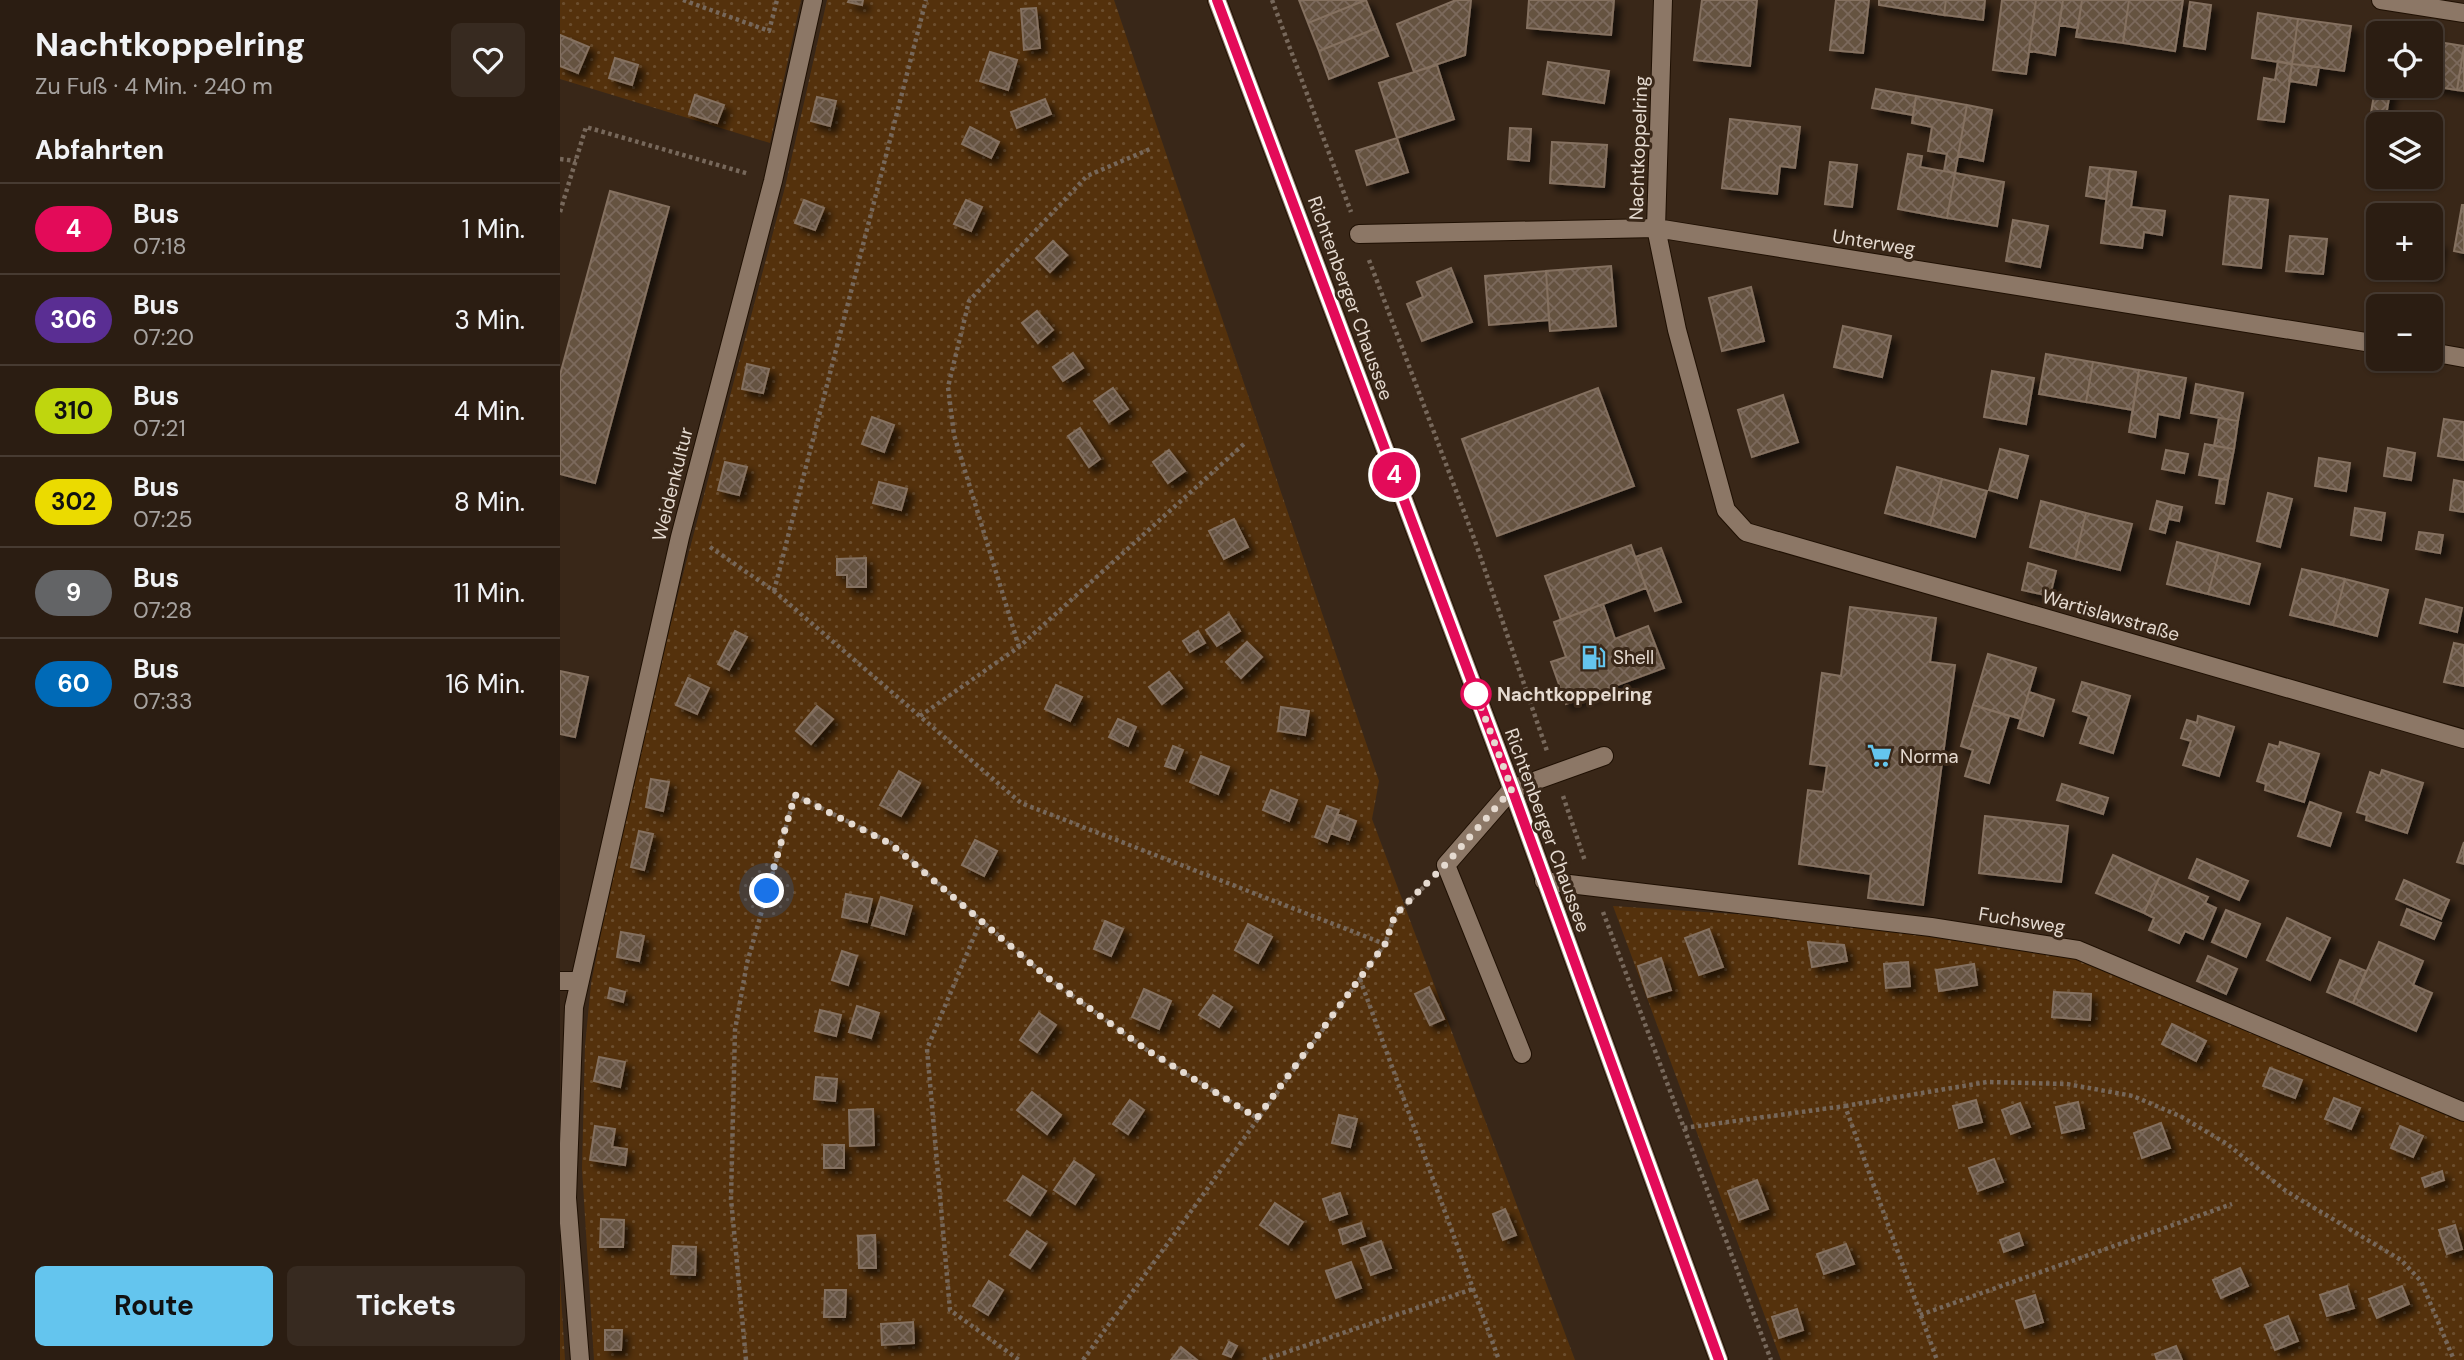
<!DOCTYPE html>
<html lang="de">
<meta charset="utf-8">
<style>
:root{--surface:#2b1d12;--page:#372a20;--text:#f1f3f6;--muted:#a6a29f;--line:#473b32;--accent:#64c5ee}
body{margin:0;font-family:"DM Sans",sans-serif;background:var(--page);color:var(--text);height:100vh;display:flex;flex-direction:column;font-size:26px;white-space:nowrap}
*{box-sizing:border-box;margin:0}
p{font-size:23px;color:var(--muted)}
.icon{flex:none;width:38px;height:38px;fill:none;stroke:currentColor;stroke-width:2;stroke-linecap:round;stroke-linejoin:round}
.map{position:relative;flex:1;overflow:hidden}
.details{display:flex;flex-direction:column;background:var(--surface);width:560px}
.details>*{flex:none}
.badge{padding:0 14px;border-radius:23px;font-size:24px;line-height:46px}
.buttons{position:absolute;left:1806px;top:21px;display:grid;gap:14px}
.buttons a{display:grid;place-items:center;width:77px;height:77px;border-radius:10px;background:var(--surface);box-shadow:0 2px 5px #0004,0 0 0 2px var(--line);font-size:35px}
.you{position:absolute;width:35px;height:35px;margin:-18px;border:5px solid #fff;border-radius:50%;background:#1a73e8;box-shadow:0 0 0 10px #1a73e833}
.map>.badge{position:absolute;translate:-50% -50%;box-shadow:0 0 0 4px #fff}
h2{padding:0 35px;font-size:26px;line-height:63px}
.round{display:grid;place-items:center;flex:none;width:74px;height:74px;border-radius:10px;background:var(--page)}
.head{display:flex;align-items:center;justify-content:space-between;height:119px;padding:0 35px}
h1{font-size:33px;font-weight:700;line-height:52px}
.primary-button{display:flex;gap:14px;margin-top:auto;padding:14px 35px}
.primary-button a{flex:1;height:80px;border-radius:10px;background:var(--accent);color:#111;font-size:28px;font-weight:700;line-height:80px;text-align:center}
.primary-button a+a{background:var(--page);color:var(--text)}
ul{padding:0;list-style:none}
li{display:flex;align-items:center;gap:21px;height:91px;padding:0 35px;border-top:2px solid var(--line)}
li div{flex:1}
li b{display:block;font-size:26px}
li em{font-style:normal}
li .badge{min-width:77px;font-weight:700;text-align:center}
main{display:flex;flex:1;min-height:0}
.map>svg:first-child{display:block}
.grass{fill:url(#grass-dots)}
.building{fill:url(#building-cross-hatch);stroke:#857160;stroke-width:2;filter:url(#shadow)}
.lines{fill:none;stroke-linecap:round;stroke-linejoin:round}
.minor-casing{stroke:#1f1003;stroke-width:20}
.path{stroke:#77685b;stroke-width:4.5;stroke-dasharray:3.5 3.5;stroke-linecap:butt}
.minor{stroke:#8c7766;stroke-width:18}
.line-casing{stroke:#fff;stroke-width:16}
.line{stroke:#e30b59;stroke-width:10}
.walk{stroke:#e5dad0;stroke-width:7;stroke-dasharray:0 12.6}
.stop-dot{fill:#fff;stroke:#e30b59;stroke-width:3.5}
.labels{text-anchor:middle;stroke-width:6;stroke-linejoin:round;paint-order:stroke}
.street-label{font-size:19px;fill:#e5dad0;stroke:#392718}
.poi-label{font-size:19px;fill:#e5dad0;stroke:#392718;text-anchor:start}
.stop-label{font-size:19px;font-weight:bold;fill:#e5dad0;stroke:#392718;text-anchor:start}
</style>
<main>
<section class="details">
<div class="head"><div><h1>Nachtkoppelring</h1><p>Zu Fuß · 4 Min. · 240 m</p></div><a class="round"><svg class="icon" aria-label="heart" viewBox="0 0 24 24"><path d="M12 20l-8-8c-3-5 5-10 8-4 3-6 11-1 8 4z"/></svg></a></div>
<h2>Abfahrten</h2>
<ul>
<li><span class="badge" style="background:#e30b59;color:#fff">4</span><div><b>Bus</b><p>07:18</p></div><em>1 Min.</em></li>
<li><span class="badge" style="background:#5a2e93;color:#fff">306</span><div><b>Bus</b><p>07:20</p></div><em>3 Min.</em></li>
<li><span class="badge" style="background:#bfd60e;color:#111">310</span><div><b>Bus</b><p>07:21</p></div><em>4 Min.</em></li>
<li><span class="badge" style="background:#ebdb00;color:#111">302</span><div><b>Bus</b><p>07:25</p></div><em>8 Min.</em></li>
<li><span class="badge" style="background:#636466;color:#fff">9</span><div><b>Bus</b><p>07:28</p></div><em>11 Min.</em></li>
<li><span class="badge" style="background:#006ab7;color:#fff">60</span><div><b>Bus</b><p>07:33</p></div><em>16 Min.</em></li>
</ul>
<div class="primary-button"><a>Route</a><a>Tickets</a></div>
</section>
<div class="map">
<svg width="1904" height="1360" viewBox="0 0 1904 1360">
<defs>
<pattern id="grass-dots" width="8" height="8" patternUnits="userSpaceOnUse" patternTransform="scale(1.75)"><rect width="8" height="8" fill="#54310c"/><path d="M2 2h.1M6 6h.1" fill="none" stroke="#6c4e2e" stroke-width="1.8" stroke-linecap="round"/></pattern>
<pattern id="building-cross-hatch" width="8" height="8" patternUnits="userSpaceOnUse" patternTransform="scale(1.75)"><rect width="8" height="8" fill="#655241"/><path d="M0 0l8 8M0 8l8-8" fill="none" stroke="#7b6a5b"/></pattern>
<filter id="shadow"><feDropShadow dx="6" dy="6" stdDeviation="3.5" flood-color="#0009"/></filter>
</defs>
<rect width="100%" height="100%" fill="#392718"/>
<path class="grass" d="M0,0H241L210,143L0,79Z
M267,0H554L819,781L812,819L1015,1360H34L22,1169L25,1046L31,984L63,821L120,586L225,187Z
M1053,906L1371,927L1518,950L1904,1112V1360H1221Z
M0,1279L5,1360H0Z"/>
<path class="building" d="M289,0H303L302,5L288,2Z
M739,0H806L748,23Z
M806,0L817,28L759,51L748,23Z
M896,0H911L905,55L854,72L837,24Z
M969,0H1054L1051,35L967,28Z
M1142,0H1197L1190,66L1134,60Z
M1276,0H1309L1303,53L1270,50Z
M1319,0H1386L1384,15L1319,5Z
M1386,0H1425L1423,20L1384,15Z
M1442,0H1476L1466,74L1433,70Z
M1476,0H1503L1495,55L1469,51Z
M1503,0H1522L1518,28L1499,25Z
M1522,0H1569L1563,43L1516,37Z
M1569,0H1623L1615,51L1563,43Z
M1630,2L1651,5L1645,49L1624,46Z
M476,8L480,48L464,50L461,9Z
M1698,13L1738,19L1732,64L1692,58Z
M1738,19L1791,26L1784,71L1732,64Z
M817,28L828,56L769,79L759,51Z
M0,35L29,47L18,73L0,66Z
M1872,41L1904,46L1897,90L1871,86Z
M1904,46V91L1897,90Z
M430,52L457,60L448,90L420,81Z
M55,58L78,65L72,85L49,78Z
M1718,61L1732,64L1724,122L1698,119L1704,78L1715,80Z
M988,62L1049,71L1044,103L983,94Z
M1732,64L1759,67L1756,85L1729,81Z
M877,65L894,119L837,138L819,83Z
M1816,83L1818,86H1831L1826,116L1811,113Z
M1316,89L1356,96L1353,115L1312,108Z
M135,95L164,105L157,123L129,114Z
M1356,96L1407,105L1395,173L1384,171L1387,154L1368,151L1372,127L1352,123Z
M257,97L276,101L270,126L251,121Z
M485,99L491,114L457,128L451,112Z
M1407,105L1432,110L1423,161L1398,156Z
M1170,119L1240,127L1235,168L1220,166L1217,194L1162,188Z
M410,127L439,142L431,158L402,144Z
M950,128L971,129L969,161L948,159Z
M837,138L848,172L807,185L796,151Z
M992,142L1047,145L1044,187L990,183Z
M1348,154L1362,156L1360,167L1395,173L1387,218L1338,209Z
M1270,162L1297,165L1292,207L1265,204Z
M1530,167L1550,169L1546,199L1526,196Z
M1550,169L1576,172L1571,207L1605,211L1602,235L1584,232L1582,248L1541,243Z
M1395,173L1444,182L1437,226L1387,218Z
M50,191L109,207L35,483L0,474V375Z
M1670,196L1708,200L1701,268L1663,264Z
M244,200L264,208L255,230L235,223Z
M406,200L422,207L411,231L394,224Z
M1902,205H1904V253L1894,251Z
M1453,220L1488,226L1480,267L1446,261Z
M1730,236L1767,239L1763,274L1726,271Z
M493,241L507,255L490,272L476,258Z
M1871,241L1880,243L1874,274L1837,268H1871Z
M1051,266L1056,326L990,331L986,271Z
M891,268L912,322L862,341L847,304L863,297L857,282Z
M986,271L989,320L929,325L925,276Z
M1191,287L1204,341L1162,351L1149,298Z
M477,311L493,330L478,343L462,323Z
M1283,326L1331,336L1322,377L1274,367Z
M513,353L523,368L503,381L493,367Z
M1486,354L1533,362L1526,402L1479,394Z
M1533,362L1579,370L1573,410L1526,402Z
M187,364L209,369L203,393L182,389Z
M1579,370L1626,378L1619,418L1598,414L1595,437L1569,432Z
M1432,371L1474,378L1466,424L1424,417Z
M1636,384L1683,393L1678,421L1631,413Z
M553,388L568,409L549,422L534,401Z
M1038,388L1074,486L937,536L902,439Z
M1223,395L1238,442L1192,457L1178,410Z
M312,417L334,425L324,452L302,444Z
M1659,418L1678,421L1674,449L1654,446Z
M1884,419L1904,422V460L1878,456Z
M520,428L540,459L529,467L508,436Z
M1645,444L1674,449L1668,480L1639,475Z
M1828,448L1855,453L1851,480L1824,476Z
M1440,449L1468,456L1457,498L1429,490Z
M609,450L625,471L608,483L593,462Z
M1606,450L1628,454L1624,473L1602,469Z
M1759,458L1790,463L1786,491L1755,486Z
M165,462L187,467L179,495L158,490Z
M1337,467L1382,479L1370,525L1325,513Z
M1382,479L1427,491L1415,537L1370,525Z
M1660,479L1668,480L1664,504L1656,503Z
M1894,480L1904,482V512L1890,510Z
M319,482L347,489L341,510L313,503Z
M1708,493L1732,499L1720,547L1697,541Z
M1481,501L1526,513L1515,559L1470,547Z
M1597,501L1612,505L1605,533L1590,529Z
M1612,505L1622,507L1619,521L1609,519Z
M1795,508L1825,513L1821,540L1791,535Z
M1526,513L1572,524L1560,570L1515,559Z
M674,519L688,547L664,559L649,531Z
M1859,532L1883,535L1880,553L1856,549Z
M1617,542L1659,553L1648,594L1607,584Z
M1071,545L1086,588L1001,620L985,576Z
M1101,548L1121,602L1095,611L1075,557Z
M1659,553L1700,564L1689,604L1648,594Z
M306,558V587H287V575H277V559Z
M1468,563L1496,571L1490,596L1462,590Z
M1742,569L1785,579L1773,625L1730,615Z
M1785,579L1828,590L1817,636L1773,625Z
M1866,599L1902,608L1897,632L1860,623Z
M1043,604L1055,639L1088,626L1104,668L1006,704L991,662L1006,657L994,622Z
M1290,607L1376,618L1370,662L1395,665L1363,905L1308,898L1311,874L1239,864L1248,790L1263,792L1267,766L1250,764L1262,673L1281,676Z
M669,614L680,631L657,646L646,630Z
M175,631L187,637L169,670L158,664Z
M638,631L645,643L630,652L623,641Z
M687,642L702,657L681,678L666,662Z
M1894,643L1904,645V686L1884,682Z
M1428,654L1476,668L1461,719L1413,705Z
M0,671L28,677L15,737L0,734Z
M609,672L622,688L602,704L589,687Z
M128,678L149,688L137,714L116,705Z
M1522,682L1570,696L1553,753L1520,743L1529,716L1513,711Z
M496,685L522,697L510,721L485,709Z
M1469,692L1494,700L1483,736L1458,728Z
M1413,705L1449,716L1429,783L1405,776L1413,750L1401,746Z
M257,706L273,719L251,744L236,731Z
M721,707L749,711L745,735L718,731Z
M1638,716L1674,727L1659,776L1623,765L1631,741L1621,738L1627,720L1637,723Z
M558,719L576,727L568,746L549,737Z
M1720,742L1759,754L1744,802L1705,790L1706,784L1697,781L1709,744L1719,747Z
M613,746L623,750L615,769L605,766Z
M641,756L669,767L658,794L630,782Z
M1822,770L1863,783L1847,833L1806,820L1807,815L1797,812L1810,772L1820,776Z
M339,771L360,783L341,816L320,805Z
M91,779L109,782L103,811L86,807Z
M1502,784L1548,798L1543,814L1497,800Z
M711,790L737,800L729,821L703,810Z
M1750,802L1781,813L1770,846L1738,836Z
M767,806L779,810L767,842L755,837Z
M777,814L796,821L789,840L770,833Z
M1425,816L1508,826L1501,882L1419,873Z
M79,831L93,834L84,870L71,867Z
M415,840L437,851L424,876L402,865Z
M1904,842V864L1897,862Z
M1553,855L1600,876L1584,913L1536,893Z
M1637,859L1688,881L1679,900L1629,878Z
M1600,876L1648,897L1645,903L1656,908L1643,939L1625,931L1619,943L1589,930L1594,918L1584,913Z
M1844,880L1889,900L1881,919L1836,899Z
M286,894L312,899L307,922L282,917Z
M321,897L352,906L344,934L312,925Z
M1847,909L1881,923L1874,939L1841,925Z
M1666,910L1700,924L1686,957L1652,942Z
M1727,918L1770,938L1750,980L1707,960Z
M545,921L563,929L551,956L534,949Z
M688,924L712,937L698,963L675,950Z
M1149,929L1163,967L1139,975L1125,938Z
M61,932L84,936L79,961L57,957Z
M1248,942L1284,945L1287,961L1252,967Z
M1819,942L1863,961L1853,985L1872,993L1856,1031L1793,1003Z
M282,951L297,956L288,985L272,980Z
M1648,956L1677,969L1666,994L1637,981Z
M1101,958L1111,990L1088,997L1078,966Z
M1780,960L1806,971L1793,1003L1767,992Z
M1348,962L1350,986L1326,988L1324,964Z
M1414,964L1417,985L1379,991L1376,970Z
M869,987L884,1019L870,1025L855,994Z
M50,988L65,992L63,1002L48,998Z
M584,989L611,1001L599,1029L572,1017Z
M1494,992L1531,994L1530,1020L1492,1017Z
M653,995L672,1007L659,1027L639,1015Z
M297,1006L319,1013L311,1038L289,1032Z
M260,1010L281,1015L276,1036L255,1031Z
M479,1013L496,1025L477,1052L460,1040Z
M1612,1024L1646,1041L1636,1061L1602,1044Z
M39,1057L65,1062L60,1087L34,1081Z
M1710,1068L1742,1080L1735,1098L1703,1086Z
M256,1077L277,1079L275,1101L254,1099Z
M472,1092L501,1115L487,1134L457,1110Z
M1774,1098L1800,1108L1791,1129L1765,1119Z
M570,1100L584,1110L568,1134L553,1124Z
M1416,1100L1422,1122L1399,1128L1393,1106Z
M1518,1102L1524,1128L1502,1133L1496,1107Z
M1460,1103L1470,1127L1451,1134L1442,1110Z
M313,1109L314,1145L290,1146L289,1110Z
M779,1115L797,1119L790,1147L772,1143Z
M1601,1123L1610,1148L1582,1158L1574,1133Z
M35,1126L55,1129L52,1147L67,1149L65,1165L30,1160Z
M1840,1126L1863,1136L1853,1157L1831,1148Z
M264,1145H284V1168H264Z
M1434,1159L1443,1182L1418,1191L1409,1168Z
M514,1161L534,1175L515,1204L494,1190Z
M1882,1171L1884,1180L1865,1187L1862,1178Z
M463,1176L486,1191L470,1215L447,1200Z
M1197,1180L1208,1209L1179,1220L1168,1191Z
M780,1193L787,1214L770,1220L763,1199Z
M715,1203L743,1222L728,1244L700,1225Z
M945,1209L956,1235L943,1240L933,1214Z
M41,1219L64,1220L63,1247H40Z
M801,1223L805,1236L783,1244L779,1230Z
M1895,1225L1902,1249L1887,1254L1879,1230Z
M467,1231L486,1244L470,1268L450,1255Z
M1459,1233L1463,1245L1444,1252L1440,1240Z
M315,1235L316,1268H299L298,1236Z
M821,1241L831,1268L811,1275L801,1248Z
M1286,1244L1294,1264L1264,1274L1257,1254Z
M113,1246L136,1247L135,1275L111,1274Z
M791,1262L801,1288L776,1298L766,1271Z
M1680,1268L1688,1286L1661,1298L1653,1280Z
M429,1281L443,1290L428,1315L413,1306Z
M1787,1286L1794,1308L1767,1316L1760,1295Z
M1842,1286L1849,1304L1817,1318L1809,1299Z
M265,1290H286L285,1317H264Z
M1475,1295L1483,1322L1465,1328L1456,1301Z
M1237,1309L1243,1330L1219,1338L1212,1317Z
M1728,1316L1738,1341L1715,1350L1705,1325Z
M353,1322L354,1343L322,1345L321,1324Z
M45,1330H62L61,1350H45Z
M669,1342L677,1346L671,1357L663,1354Z
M1616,1346L1622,1360H1597L1595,1354Z
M621,1347L637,1360H611Z"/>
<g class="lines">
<defs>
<path id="minor" d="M657,0L952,789L1159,1360
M1103,0L1096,228L1117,330L1166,510L1186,532L1904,739
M1821,0L1904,13
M799,234L1096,228L1818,344
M1871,352L1904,358
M984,881L1371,927L1518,950L1904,1112
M0,981H19
M962,1054L886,865L952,789L1044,756
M20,1360L7,1198L14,1007L120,537L213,181L253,0"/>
</defs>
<use href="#minor" class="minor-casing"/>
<path class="path" d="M123,0L209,31L217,0
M712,0L791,212
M0,159L16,161
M0,212L26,127L189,174
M809,260L915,541L987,751
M150,547L214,591L461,803L825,944
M214,591L366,0
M459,647L394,435L388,387L409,301L527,176L590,149
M360,716L459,647L685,443
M1003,796L1025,861
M1043,912L1211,1360
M421,920L367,1049L390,1310L459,1360
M800,979L939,1360
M1285,1106L1427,1082L1507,1084L1573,1096L1622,1117L1667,1144L1726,1191L1841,1260L1861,1281L1894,1360
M1124,1128L1285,1106L1377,1360
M1360,1315L1672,1204
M186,1360L171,1199L175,1030L187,963L235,795L331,843L488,978L587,1050L697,1118
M523,1360L825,944L835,915L868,883
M703,1360L913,1289"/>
<use href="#minor" class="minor"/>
</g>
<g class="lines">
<defs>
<path id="line" d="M657,0L952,789L1159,1360"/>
</defs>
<use href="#line" class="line-casing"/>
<use href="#line" class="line"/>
<path class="walk" d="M207,891L235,795L331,844L488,978L587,1050L697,1118L825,944L835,915L886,864L952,789L916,694"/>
</g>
<defs>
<symbol id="fuel-bare" viewBox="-9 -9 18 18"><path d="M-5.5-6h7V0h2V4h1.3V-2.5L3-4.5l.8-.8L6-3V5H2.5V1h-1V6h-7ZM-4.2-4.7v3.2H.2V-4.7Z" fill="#64c5ee" stroke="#392718" stroke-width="2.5" paint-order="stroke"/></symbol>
<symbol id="supermarket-bare" viewBox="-9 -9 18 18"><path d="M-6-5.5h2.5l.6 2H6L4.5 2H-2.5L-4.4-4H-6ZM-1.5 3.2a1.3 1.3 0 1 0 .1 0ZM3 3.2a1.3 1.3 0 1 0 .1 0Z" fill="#64c5ee" stroke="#392718" stroke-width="2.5" paint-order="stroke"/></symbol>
</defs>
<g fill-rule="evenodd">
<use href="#fuel-bare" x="1016" y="640" width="35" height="35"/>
<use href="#supermarket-bare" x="1302" y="738" width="35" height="35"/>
</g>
<circle class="stop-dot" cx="916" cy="694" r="14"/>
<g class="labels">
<g class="street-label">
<text transform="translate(1078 148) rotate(-88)" y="7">Nachtkoppelring</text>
<text transform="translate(1314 242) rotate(9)" y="7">Unterweg</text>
<text transform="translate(791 298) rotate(70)" y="7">Richtenberger Chaussee</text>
<text transform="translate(112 484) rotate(-76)" y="7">Weidenkultur</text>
<text transform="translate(1551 615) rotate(16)" y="7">Wartislawstraße</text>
<text transform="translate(988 830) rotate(70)" y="7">Richtenberger Chaussee</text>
<text transform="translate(1462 920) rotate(9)" y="7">Fuchsweg</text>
</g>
<g class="poi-label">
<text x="1053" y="664">Shell</text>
<text x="1340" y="763">Norma</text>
</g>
<g class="stop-label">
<text x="937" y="701">Nachtkoppelring</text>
</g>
</g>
</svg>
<div class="buttons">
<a><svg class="icon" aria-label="locate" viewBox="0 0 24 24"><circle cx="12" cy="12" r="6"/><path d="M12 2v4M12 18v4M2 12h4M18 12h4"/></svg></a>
<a><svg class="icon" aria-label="layers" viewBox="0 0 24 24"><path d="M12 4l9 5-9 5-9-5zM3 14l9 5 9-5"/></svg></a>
<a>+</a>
<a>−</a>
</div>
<div class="you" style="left:207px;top:891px"></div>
<b class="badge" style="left:834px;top:475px;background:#e30b59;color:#fff">4</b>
</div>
</main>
